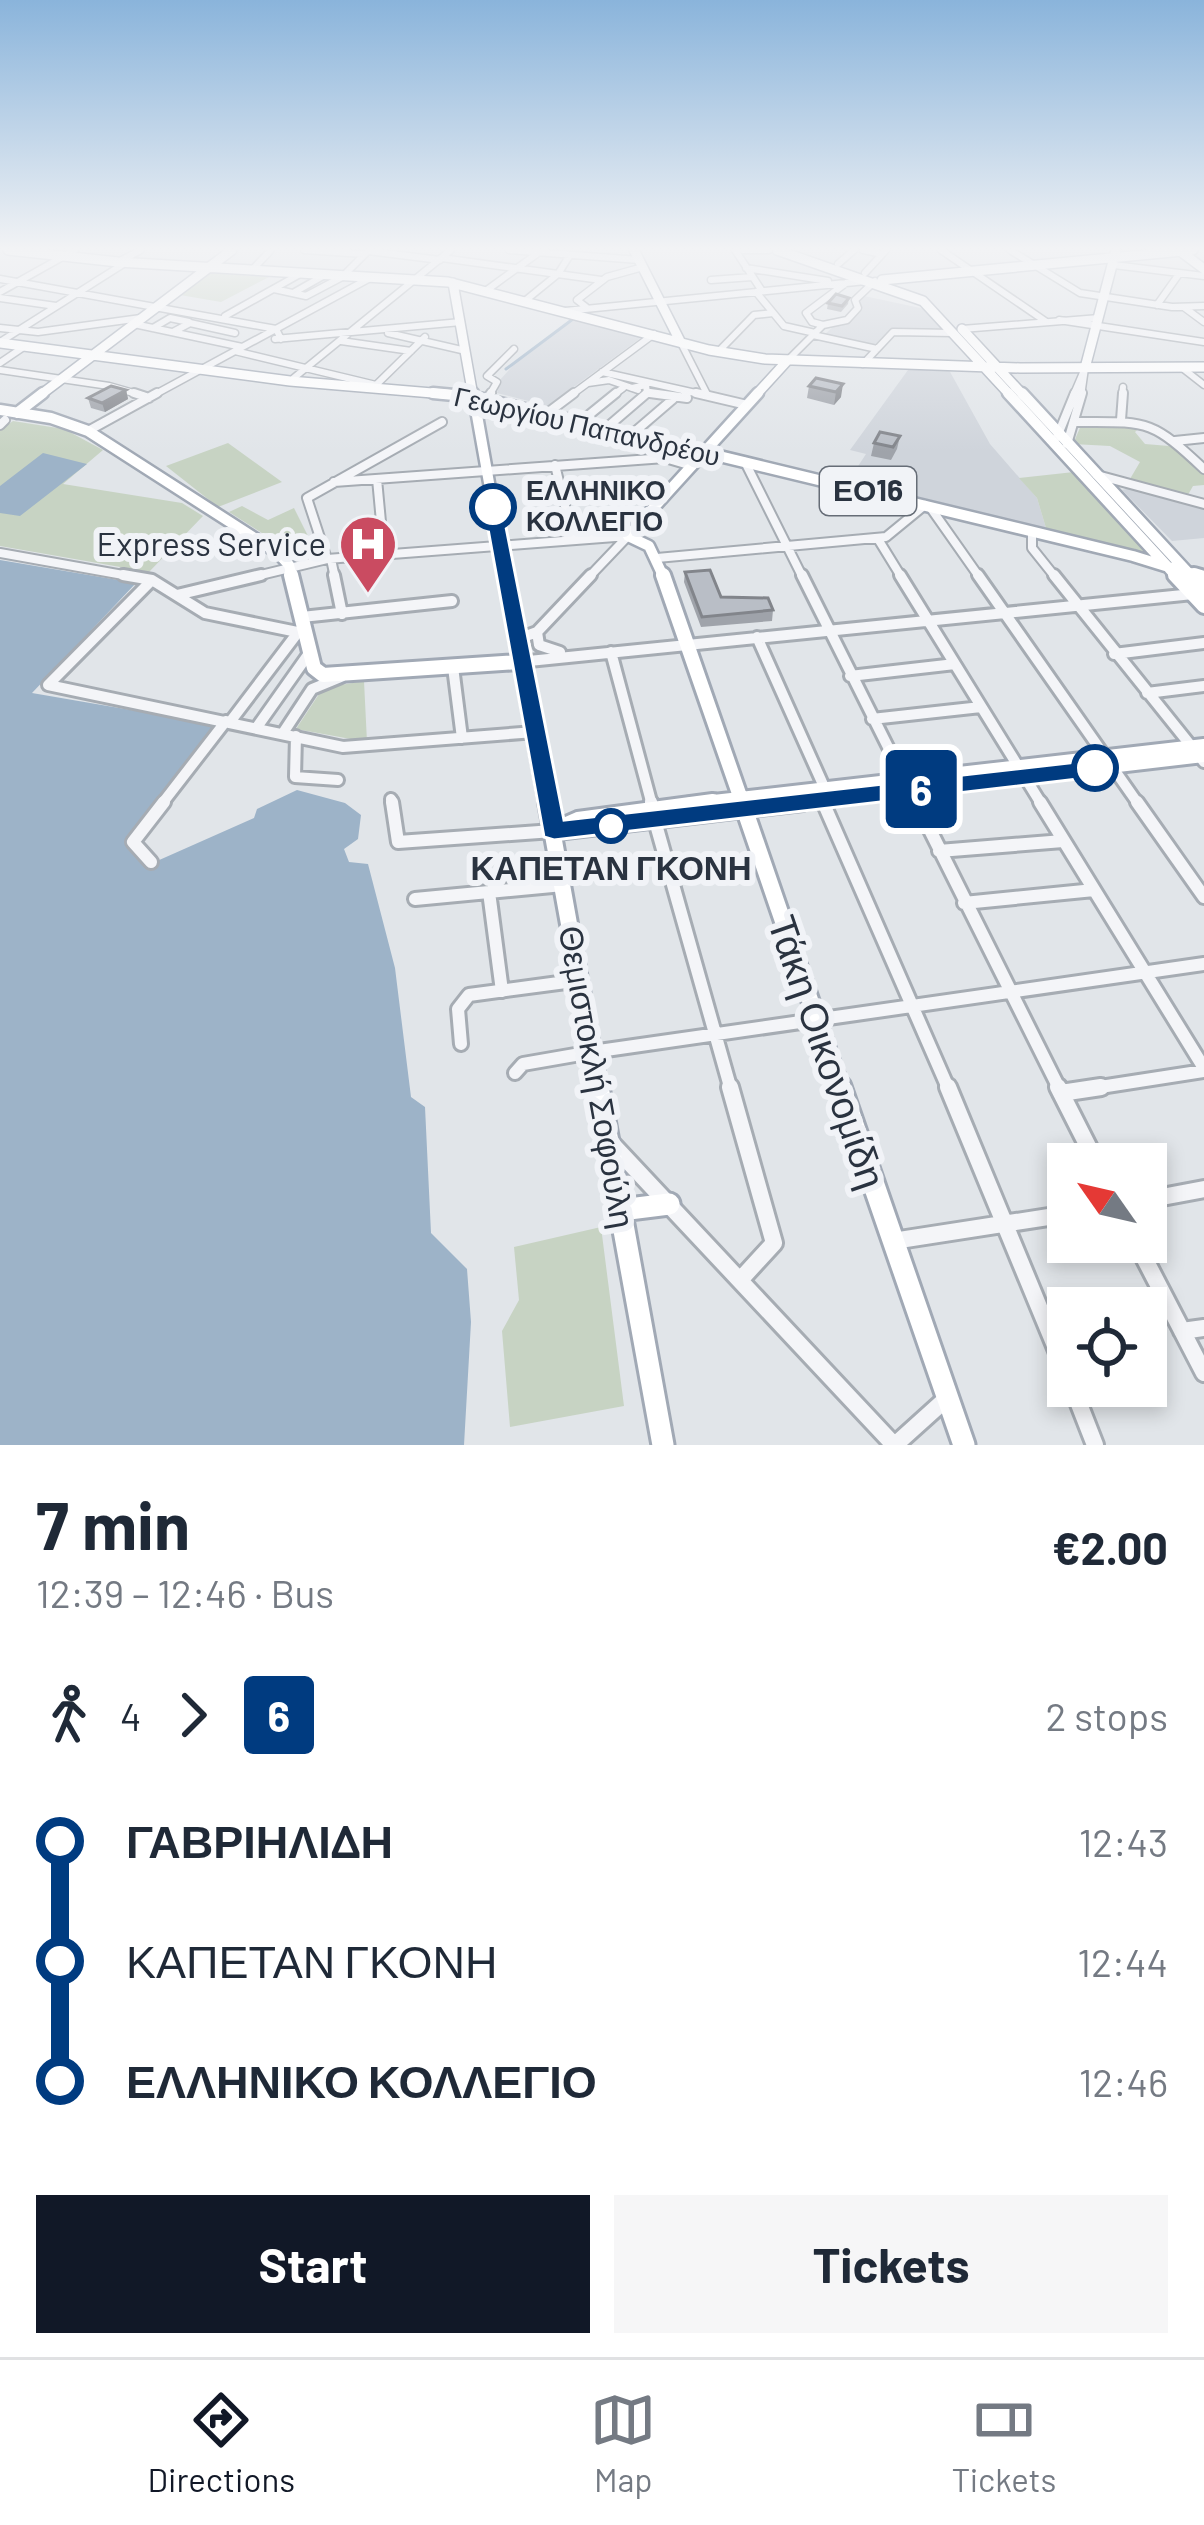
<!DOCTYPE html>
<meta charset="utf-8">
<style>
:root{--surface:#fff;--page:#f6f6f7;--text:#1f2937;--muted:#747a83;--line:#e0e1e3;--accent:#111827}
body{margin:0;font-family:Barlow,sans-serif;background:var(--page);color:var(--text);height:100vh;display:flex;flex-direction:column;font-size:45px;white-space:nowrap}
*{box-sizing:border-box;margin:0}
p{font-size:39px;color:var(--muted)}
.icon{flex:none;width:66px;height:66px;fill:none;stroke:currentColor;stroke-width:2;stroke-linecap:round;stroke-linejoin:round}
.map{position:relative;height:1445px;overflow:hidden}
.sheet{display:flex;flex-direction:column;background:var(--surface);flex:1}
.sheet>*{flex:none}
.badge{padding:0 24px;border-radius:9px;font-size:42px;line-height:78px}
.needle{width:78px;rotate:304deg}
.buttons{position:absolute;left:1047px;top:1143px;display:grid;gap:24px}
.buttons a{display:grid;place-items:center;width:120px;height:120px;border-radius:0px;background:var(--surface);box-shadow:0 6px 18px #0003;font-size:60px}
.map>.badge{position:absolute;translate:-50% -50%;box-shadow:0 0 0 6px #fff}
.legs{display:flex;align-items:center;gap:18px;height:132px;padding:0 36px;font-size:39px}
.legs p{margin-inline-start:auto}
.head{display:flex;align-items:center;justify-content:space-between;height:204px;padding:0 36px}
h1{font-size:66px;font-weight:700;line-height:90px}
.action{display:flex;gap:24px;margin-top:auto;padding:24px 36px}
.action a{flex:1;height:138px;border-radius:0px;background:var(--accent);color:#fff;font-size:48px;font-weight:700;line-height:138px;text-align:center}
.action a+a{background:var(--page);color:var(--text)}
ul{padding:0 36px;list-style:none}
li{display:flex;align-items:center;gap:42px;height:120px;font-size:45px}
li i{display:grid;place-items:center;width:18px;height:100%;margin:0 15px;background:currentColor}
li i::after{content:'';width:30px;height:30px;margin:-15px;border:9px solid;border-radius:50%;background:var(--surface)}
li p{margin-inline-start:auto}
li:first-child i{background:linear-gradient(#0000 50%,currentColor 0)}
li:last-child i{background:linear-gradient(currentColor 50%,#0000 0)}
.tabs{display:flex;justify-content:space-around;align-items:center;height:168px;border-top:3px solid var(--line);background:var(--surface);font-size:33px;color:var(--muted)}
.tabs a{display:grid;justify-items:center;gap:6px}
.tabs .current{color:var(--accent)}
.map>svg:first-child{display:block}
.built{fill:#cfd4db}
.green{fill:#c7d3c3}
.water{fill:#9db3c8}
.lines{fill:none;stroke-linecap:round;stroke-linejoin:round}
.stream{stroke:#9db3c8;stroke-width:3}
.minor-far4-casing{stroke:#a6acb3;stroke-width:9}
.minor-far3-casing{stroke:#a6acb3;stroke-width:12}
.minor-far2-casing{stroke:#a6acb3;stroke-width:16}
.minor-far1-casing{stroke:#a6acb3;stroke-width:18}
.minor-casing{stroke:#a6acb3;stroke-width:22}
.major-far4-casing{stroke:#a1a9b5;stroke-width:12}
.major-far3-casing{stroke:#a1a9b5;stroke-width:15}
.major-far2-casing{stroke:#a1a9b5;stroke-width:20}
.major-far1-casing{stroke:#a1a9b5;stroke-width:22}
.major-casing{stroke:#a1a9b5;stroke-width:27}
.minor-far4{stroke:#f4f5f8;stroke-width:6}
.minor-far3{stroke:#f4f5f8;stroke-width:8}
.minor-far2{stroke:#f4f5f8;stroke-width:10}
.minor-far1{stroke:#f4f5f8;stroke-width:12}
.minor{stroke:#f4f5f8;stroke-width:16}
.major-far4{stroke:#fff;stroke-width:9}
.major-far3{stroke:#fff;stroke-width:10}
.major-far2{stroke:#fff;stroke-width:14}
.major-far1{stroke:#fff;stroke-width:16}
.major{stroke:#fff;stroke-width:21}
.wall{fill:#9fa3aa}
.shaded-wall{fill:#82858b}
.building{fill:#b9bec6;stroke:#82858b;stroke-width:3}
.line-1{fill:#003b80;stroke:#fff;stroke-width:3}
.stop-1-dot{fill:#fff;stroke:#003b80;stroke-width:6}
.labels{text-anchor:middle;stroke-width:12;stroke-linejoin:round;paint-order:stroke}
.far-street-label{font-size:27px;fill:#2a3340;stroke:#f1f3f7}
.far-stop-label{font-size:27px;font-weight:bold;fill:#2a3340;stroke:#f1f3f7;text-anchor:start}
.shield{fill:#f1f3f7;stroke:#666d77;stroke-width:3}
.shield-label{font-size:30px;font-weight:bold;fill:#2a3340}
.poi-label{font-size:33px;fill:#2a3340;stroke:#f1f3f7;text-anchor:end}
.stop-label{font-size:33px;font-weight:bold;fill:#2a3340;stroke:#f1f3f7}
.street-label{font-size:33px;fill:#2a3340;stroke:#f1f3f7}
.near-street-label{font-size:39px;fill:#2a3340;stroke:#f1f3f7}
</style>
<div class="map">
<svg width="1204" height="1445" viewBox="0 0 1204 1445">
<rect width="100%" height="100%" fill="#e1e5e9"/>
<path class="built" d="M864,296L925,309L944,331L890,330L873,347L823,336L835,325L852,321L863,309L859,303Z
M575,318L646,334L548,406L497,393L500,380L516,362Z
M908,370H949L990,444L1037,498L1046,528L849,480L866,454L850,450Z
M1130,488L1204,508V538L1172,541L1122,490Z"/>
<path class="green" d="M209,273L269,277L221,302L180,295Z
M1132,420L1145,422L1135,432L1145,444L1181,447L1204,469V485L1193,486L1185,500L1127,484L1140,462L1110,446L1073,444L1082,423Z
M13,421L64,429L103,450L63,484L182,503L203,516L149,572L0,546V430Z
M228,443L282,482L218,507L166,466Z
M1074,472L1152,557L1046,528L1037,498L1019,478Z
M242,506L268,520L294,508L312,544L287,549L229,512Z
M364,681L367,742L296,729L323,688Z
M601,1227L624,1406L510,1427L502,1331L519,1300L514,1247Z"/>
<path class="water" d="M43,453L87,464L20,516L0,513V486Z
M0,560L136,583L32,693L224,726L132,840L148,865L254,818L257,809L297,790L345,803L361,815L358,839L344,849L349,862L368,864L395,968L411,1097L425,1107L431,1233L467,1269L471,1322L464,1445H0Z"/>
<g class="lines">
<path class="stream" d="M506,369L573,319"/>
<defs>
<path id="minor-far4" d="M304,250L364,254
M509,250L639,260
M735,250L762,291
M742,250H769
M863,250L882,254
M941,250L1045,321
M1010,250L1080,293L1172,307L1204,306
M368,251L440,260
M442,258L601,280
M118,262L141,250
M838,264L854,250
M1114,265L1204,276
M746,268L828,281
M251,271L271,250
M865,273L886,250
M0,279L276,329L281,339
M711,280L752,277
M274,289L306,296L342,277L369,250
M487,290L538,253
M0,292L75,250
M756,292L784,326L815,333
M293,293L323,276
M0,298L56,306
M526,300L558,274L570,255
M1157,305L1179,274
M586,307L577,300L607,277L643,267
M1185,308L1204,322
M565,311L866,281
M225,316L300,274
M1059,320L1204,342
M134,324L242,347
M823,325L812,322L806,313L846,283
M0,328L38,332L141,318
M153,328L170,318L189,322
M962,329L1099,318
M173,332L190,323L235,333
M388,333L466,351
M813,335L877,349
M275,339L461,322
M341,341L411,351
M680,341L708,396
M0,342L125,263
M235,351L376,385
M718,352L754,315L773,313
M787,361L823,325L847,320L858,308L855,300L875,281
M0,363L25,346
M863,364L893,332L953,333
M1181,367L1204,385
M0,370L109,386L144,396
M602,372L709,396
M290,381L451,250
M588,383L609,380L638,390
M374,387L425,337
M632,388L646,385L647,393L674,396
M152,396L370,278
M489,396L497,382L487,376L514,349
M570,396L654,334
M612,396L623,388
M643,396L647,393
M1073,396L1085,368
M1081,396L1085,368
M1122,396L1123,387"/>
<path id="minor-far3" d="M134,393L149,398
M650,393L687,398L686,393
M696,393L747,405
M487,400L491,393
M546,414L574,393
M1121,420L1123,393
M1074,422C1147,422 1150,418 1204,469
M579,423L616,393
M0,425L5,420
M605,429L647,393
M88,431L157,393
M631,435L673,399
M1057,437L1075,393
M1175,441L1204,438
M1067,444L1082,393
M745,462L803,578
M555,465L573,539
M1097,475L1204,504
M377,479L384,554
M334,482L665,458L692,466
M930,507L980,578
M1032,532V548L1056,578
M878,539L902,578
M0,553L140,578
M657,558L886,537L925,505
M327,559L307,498L442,422
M331,559L335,578
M248,578L327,559L628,536
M588,578L628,536"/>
<path id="minor-far2" d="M123,575L152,580L205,613L307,634
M334,575L342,614
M802,575L917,805
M900,575L1042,805
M978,575L1139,805
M1054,575L1204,762
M152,580L48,685L343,747L535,732
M177,595L261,575
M302,617L452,601
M537,632L539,645L560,652
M757,637L825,789
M515,640L537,632L591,575
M611,652L652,805
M1114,654L1204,643
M519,662L1193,594
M453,667L462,738
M850,676L955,664
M1147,693L1204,686
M872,719L981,707
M230,722L299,631
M257,727L310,652
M283,733L312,689L341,677
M296,736L295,777L338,780
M391,799L392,805
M161,805L226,721"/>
<path id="minor-far1" d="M392,802L398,842L553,831
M651,802L653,809
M823,802L949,1090
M916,802L1060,1090
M1040,802L1204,1068
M1137,802L1204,897
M655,821L731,1090
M939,851L1063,841
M151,862L133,842L164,802
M489,892L502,991
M415,899L563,885
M964,903L1094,890
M461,1044L458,1009L469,995L581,980
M515,1073L523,1064L592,1052L1204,964
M1081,1090L1204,1071"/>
<path id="minor" d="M730,1087L774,1243L741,1279
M948,1087L1068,1377
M1058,1087L1097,1164
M1061,1093L1101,1087
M611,1143L894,1445
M1146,1200L1204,1189
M893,1241L1068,1214
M1136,1242L1204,1373
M1182,1331L1204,1328
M1072,1386L1095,1445
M895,1445L946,1399"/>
<path id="major-far4" d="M8,250L118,262L448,282L709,350L765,359L1020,368L1204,367
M634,250L680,341
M777,250L923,301L1011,396
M1180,251L1204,269
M882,280L1193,250
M453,283L473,396
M962,329L1024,396
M0,343L290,381L468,396
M1085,368L1116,250
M39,396L232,250
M755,396L787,361"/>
<path id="major-far3" d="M433,393L475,397L1133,556L1204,578
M473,393L506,578
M1008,393L1178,578
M1022,393L1193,578
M0,410L51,418L88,431L278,553L289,565L292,578
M17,413L43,393
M664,578L649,546L628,536L758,393"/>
<path id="major-far2" d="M291,575L314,668L323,675L519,662
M506,575L547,805
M663,575L743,805
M1175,575L1204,606
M1190,575L1204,590
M1194,575L1204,578
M687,805L1204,746
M777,805L1204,755"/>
<path id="major-far1" d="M547,802L599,1090
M742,802L841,1090
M565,830L802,802
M553,831L578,820L713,802"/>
<path id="major" d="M598,1087L663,1445
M840,1087L964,1445
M621,1210L669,1204"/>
</defs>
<use href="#minor-far4" class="minor-far4-casing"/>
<use href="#minor-far3" class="minor-far3-casing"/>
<use href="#minor-far2" class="minor-far2-casing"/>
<use href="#minor-far1" class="minor-far1-casing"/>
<use href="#minor" class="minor-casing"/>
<use href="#major-far4" class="major-far4-casing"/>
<use href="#major-far3" class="major-far3-casing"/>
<use href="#major-far2" class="major-far2-casing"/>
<use href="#major-far1" class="major-far1-casing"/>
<use href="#major" class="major-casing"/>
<use href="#minor-far4" class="minor-far4"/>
<use href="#minor-far3" class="minor-far3"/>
<use href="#minor-far2" class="minor-far2"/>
<use href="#minor-far1" class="minor-far1"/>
<use href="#minor" class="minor"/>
<use href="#major-far4" class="major-far4"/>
<use href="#major-far3" class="major-far3"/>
<use href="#major-far2" class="major-far2"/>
<use href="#major-far1" class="major-far1"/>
<use href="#major" class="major"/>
</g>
<path class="wall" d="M849,298L848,304L841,312L827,309L828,303Z
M816,378L841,397L834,405L807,398L809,386Z
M126,390L128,399L105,412L91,408L88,398Z
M900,436L897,449L891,460L871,456L874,443Z
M685,572L721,597L773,610L772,621L701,627L684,582Z"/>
<path class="shaded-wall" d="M843,384L841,397L834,405L836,392Z
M126,390L128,399L105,412L102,403Z"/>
<path class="building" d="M836,294L849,298L842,306L828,303Z
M816,378L843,384L836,392L809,386Z
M111,386L126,390L102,403L88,398Z
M880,432L900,436L893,447L874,443Z
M710,570L721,597L768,598L773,610L702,617L685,572Z"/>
<linearGradient id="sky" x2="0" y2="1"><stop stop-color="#8ab4db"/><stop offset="0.55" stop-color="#f2f3f5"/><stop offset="1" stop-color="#f2f3f5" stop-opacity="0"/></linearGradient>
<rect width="1204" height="452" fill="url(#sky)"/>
<path class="line-1" d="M493,502L502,507L564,820L1095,760L1107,768L1095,777L554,840L544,837L484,507Z"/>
<defs>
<symbol id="hospital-pin" viewBox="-11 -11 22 30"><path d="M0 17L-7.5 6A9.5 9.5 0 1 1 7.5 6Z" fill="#ca4b61" stroke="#f1f3f7"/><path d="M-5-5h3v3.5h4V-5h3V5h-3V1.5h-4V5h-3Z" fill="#fff"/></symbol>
</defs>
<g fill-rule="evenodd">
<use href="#hospital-pin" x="335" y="511" width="66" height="90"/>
</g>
<g class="stop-1-dot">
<circle cx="493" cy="507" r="21"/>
<circle cx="1095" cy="768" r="21"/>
<circle cx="611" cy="826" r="15"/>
</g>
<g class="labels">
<g class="far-street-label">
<text transform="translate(587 427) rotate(13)" y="9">Γεωργίου Παπανδρέου</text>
</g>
<g class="far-stop-label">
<text x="526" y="500">ΕΛΛΗΝΙΚΟ<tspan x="526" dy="31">ΚΟΛΛΕΓΙΟ</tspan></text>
</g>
<rect class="shield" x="820" y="467" width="96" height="48" rx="9"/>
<g class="shield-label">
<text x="868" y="501">ΕΟ16</text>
</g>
<g class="poi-label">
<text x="326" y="556">Express Service</text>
</g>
<g class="stop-label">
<text x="611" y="880">ΚΑΠΕΤΑΝ ΓΚΟΝΗ</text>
</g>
<g class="street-label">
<text transform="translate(597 1077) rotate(80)" y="12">Θεμιστοκλή Σοφούλη</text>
</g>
<g class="near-street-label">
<text transform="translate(827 1052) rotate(71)" y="14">Τάκη Οικονομίδη</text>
</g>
</g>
</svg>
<div class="buttons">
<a><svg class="needle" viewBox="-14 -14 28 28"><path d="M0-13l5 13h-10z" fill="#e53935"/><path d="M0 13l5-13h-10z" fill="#747a83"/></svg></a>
<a><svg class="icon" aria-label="locate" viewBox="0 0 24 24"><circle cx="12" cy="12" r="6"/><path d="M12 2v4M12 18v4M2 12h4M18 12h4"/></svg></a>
</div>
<b class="badge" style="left:921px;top:789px;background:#003b80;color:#fff">6</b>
</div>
<section class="sheet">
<div class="head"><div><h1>7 min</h1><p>12:39 – 12:46 · Bus</p></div><b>€2.00</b></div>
<div class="legs"><svg class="icon" aria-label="walk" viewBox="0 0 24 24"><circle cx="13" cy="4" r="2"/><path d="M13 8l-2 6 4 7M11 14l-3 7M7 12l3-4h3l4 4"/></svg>4<svg class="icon" aria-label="forward" viewBox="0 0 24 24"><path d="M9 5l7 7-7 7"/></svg><b class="badge" style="background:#003b80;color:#fff">6</b><p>2 stops</p></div>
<ul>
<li><i style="color:#003b80"></i><b>ΓΑΒΡΙΗΛΙΔΗ</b><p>12:43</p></li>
<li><i style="color:#003b80"></i><span>ΚΑΠΕΤΑΝ ΓΚΟΝΗ</span><p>12:44</p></li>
<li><i style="color:#003b80"></i><b>ΕΛΛΗΝΙΚΟ ΚΟΛΛΕΓΙΟ</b><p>12:46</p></li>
</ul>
<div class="action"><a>Start</a><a>Tickets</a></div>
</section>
<nav class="tabs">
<a class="current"><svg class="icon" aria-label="directions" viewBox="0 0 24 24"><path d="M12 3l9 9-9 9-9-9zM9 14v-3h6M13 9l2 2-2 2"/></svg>Directions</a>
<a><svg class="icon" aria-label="map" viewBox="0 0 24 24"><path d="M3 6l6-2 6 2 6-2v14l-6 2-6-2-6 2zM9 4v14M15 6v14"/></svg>Map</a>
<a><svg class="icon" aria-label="tickets" viewBox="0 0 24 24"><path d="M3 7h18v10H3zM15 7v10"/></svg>Tickets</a>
</nav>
